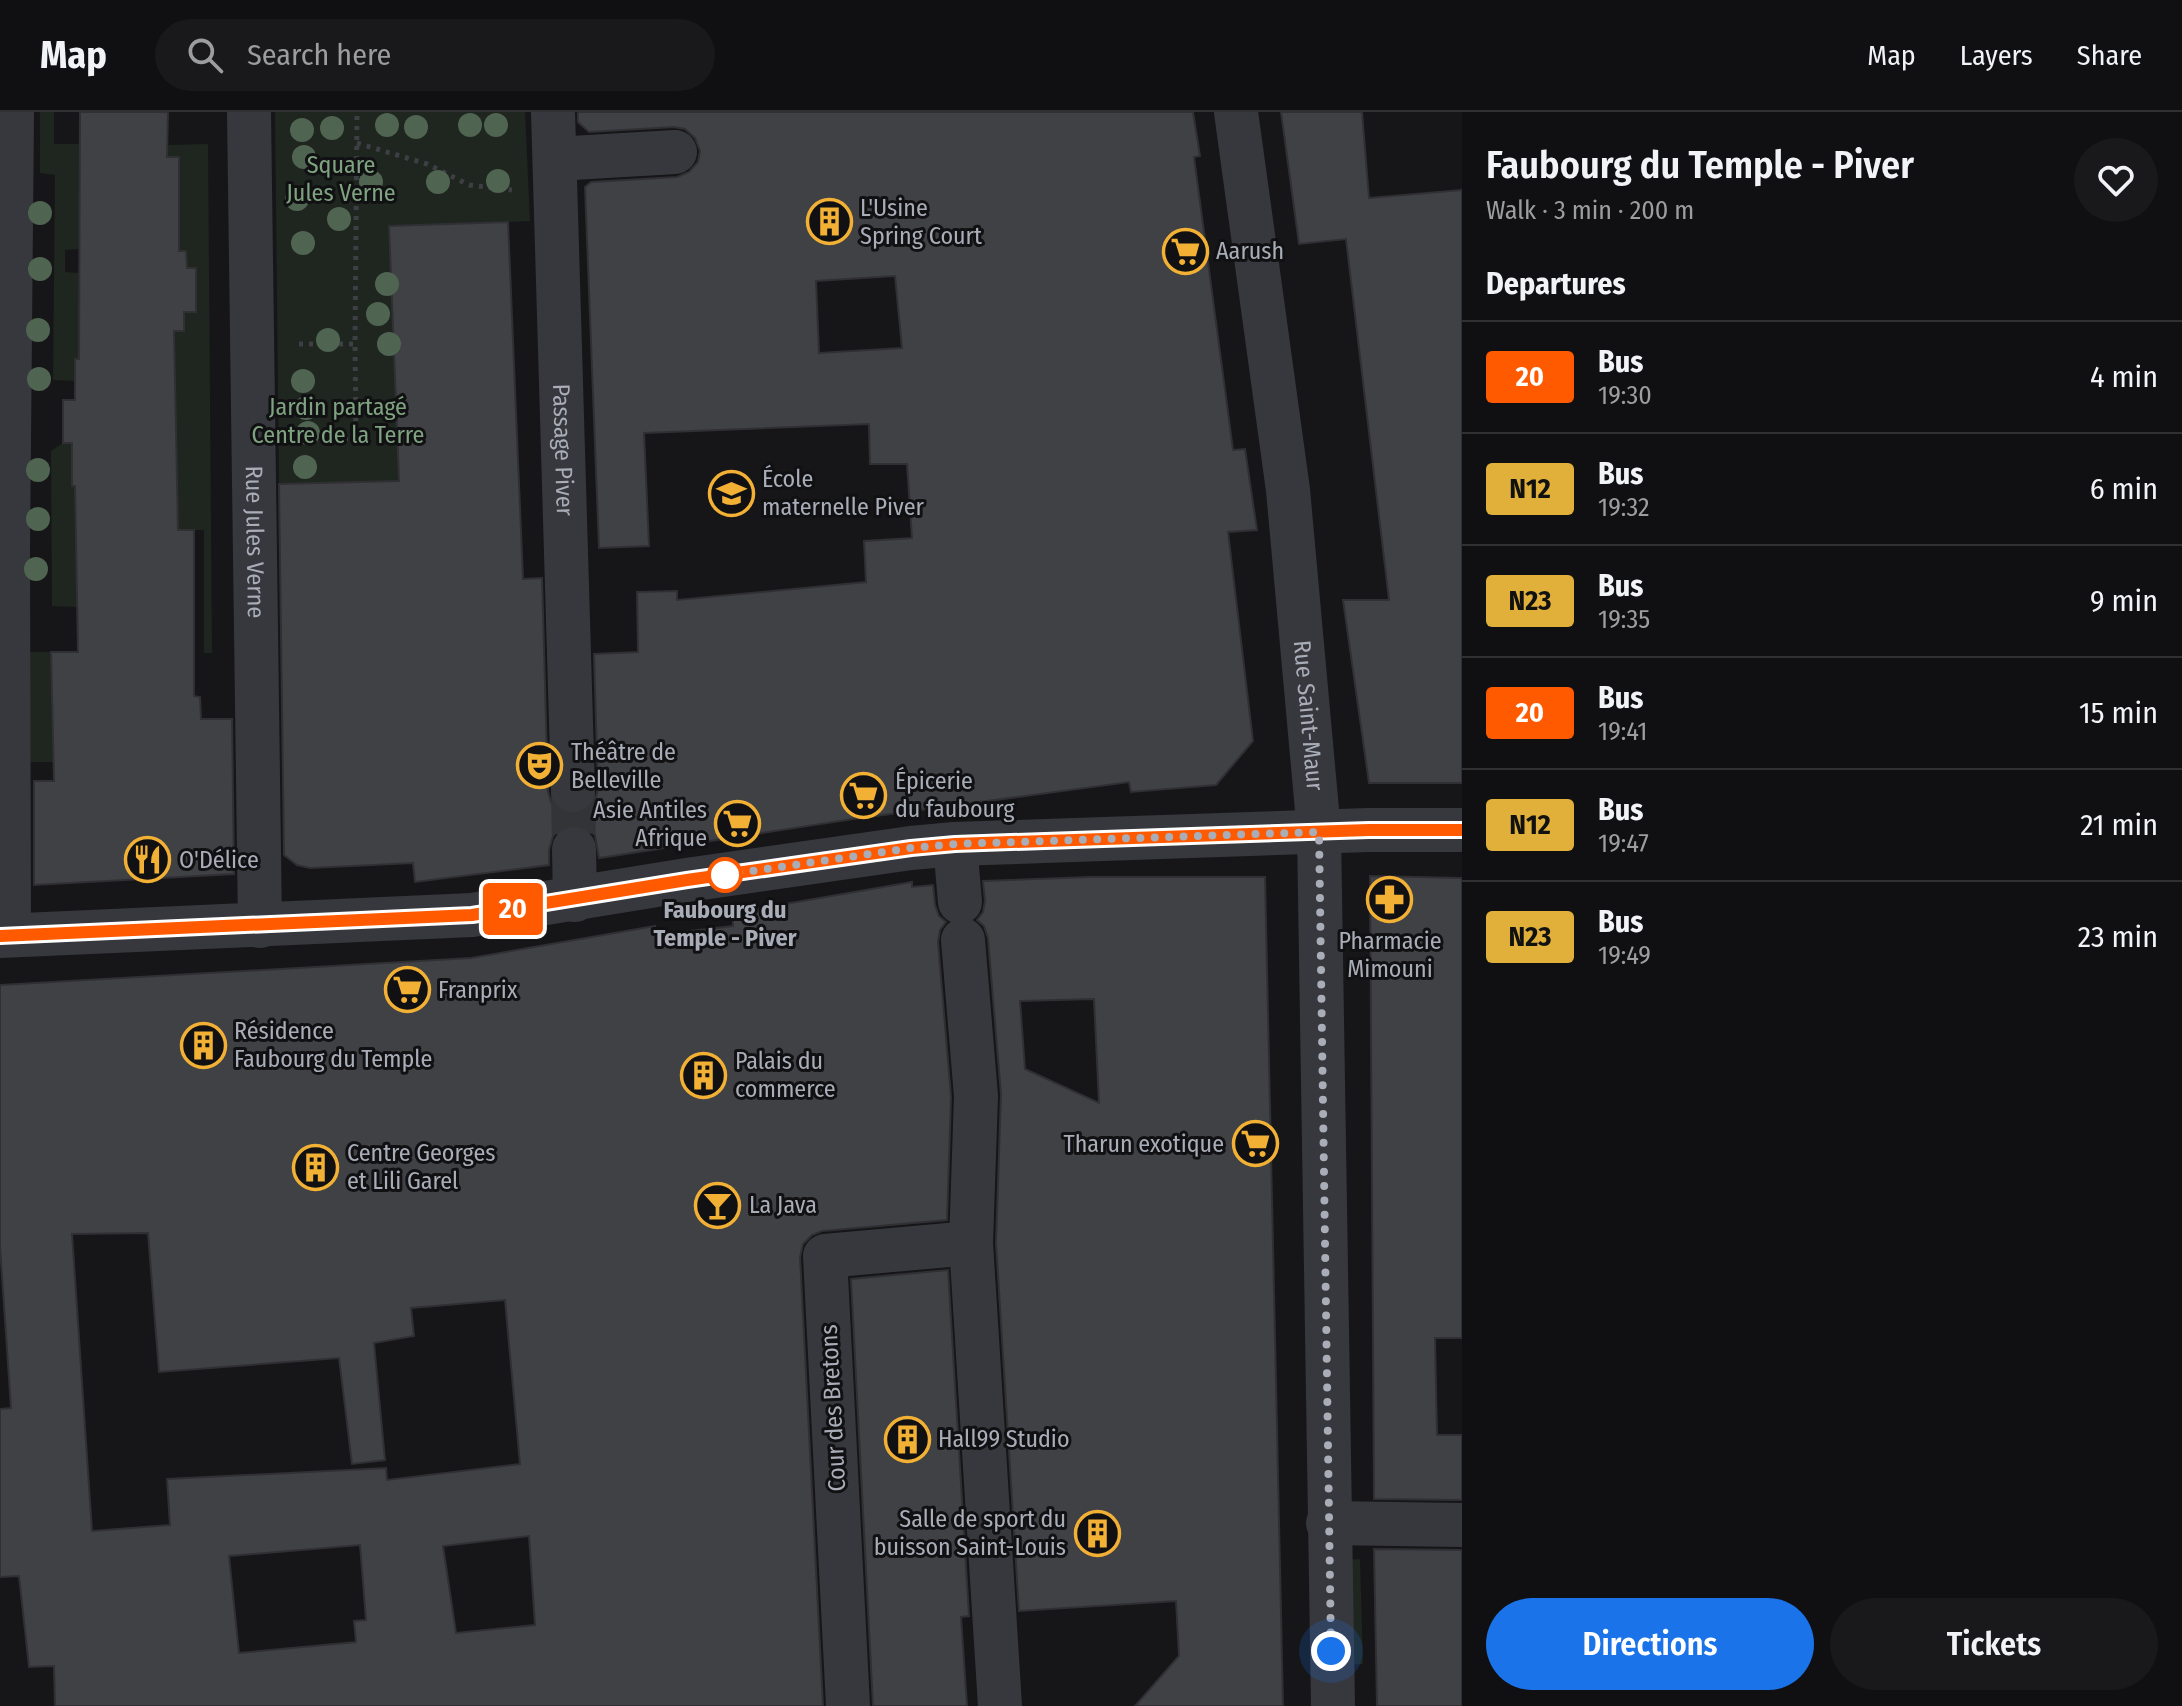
<!DOCTYPE html>
<meta charset="utf-8">
<style>
:root{--surface:#101012;--page:#19191b;--text:#f1f3f6;--muted:#9c9d9f;--line:#303032;--accent:#1a73e8}
body{margin:0;font-family:"Fira Sans Condensed",sans-serif;background:var(--page);color:var(--text);height:100vh;display:flex;flex-direction:column;font-size:30px;white-space:nowrap}
*{box-sizing:border-box;margin:0}
p{font-size:26px;color:var(--muted)}
.icon{flex:none;width:44px;height:44px;fill:none;stroke:currentColor;stroke-width:2;stroke-linecap:round;stroke-linejoin:round}
.map{position:relative;flex:1;overflow:hidden}
.drawer{display:flex;flex-direction:column;background:var(--surface);width:720px}
.drawer>*{flex:none}
.badge{padding:0 16px;border-radius:6px;font-size:28px;line-height:52px}
.you{position:absolute;width:40px;height:40px;margin:-20px;border:6px solid #fff;border-radius:50%;background:#1a73e8;box-shadow:0 0 0 12px #1a73e833}
.map>.badge{position:absolute;translate:-50% -50%;box-shadow:0 0 0 4px #fff}
h2{padding:0 24px;font-size:30px;line-height:72px}
.round{display:grid;place-items:center;flex:none;width:84px;height:84px;border-radius:42px;background:var(--page)}
.summary{display:flex;align-items:center;justify-content:space-between;height:136px;padding:0 24px}
h1{font-size:38px;font-weight:600;line-height:60px}
.button{display:flex;gap:16px;margin-top:auto;padding:16px 24px}
.button a{flex:1;height:92px;border-radius:48px;background:var(--accent);color:#fff;font-size:32px;font-weight:600;line-height:92px;text-align:center}
.button a+a{background:var(--page);color:var(--text)}
ul{padding:0;list-style:none}
li{display:flex;align-items:center;gap:24px;height:112px;padding:0 24px;border-top:2px solid var(--line)}
li div{flex:1}
li b{display:block;font-size:30px}
li em{font-style:normal}
li .badge{min-width:88px;font-weight:700;text-align:center}
header{display:flex;align-items:center;gap:48px;box-sizing:border-box;height:112px;padding:0 40px;background:var(--surface);border-bottom:2px solid var(--line)}
header strong{font-size:38px}
nav{display:flex;gap:44px;margin-inline-start:auto;font-size:28px}
.search{width:560px;height:72px;background:var(--page);display:flex;align-items:center;gap:20px;box-sizing:border-box;padding:0 28px;border-radius:44px;color:var(--muted);font-size:30px}
main{display:flex;flex:1;min-height:0}
.map>svg:first-child{display:block}
.green{fill:#1e261f}
.building{fill:#404145;stroke:#303034;stroke-width:2;fill-rule:evenodd}
.lines{fill:none;stroke-linecap:round;stroke-linejoin:round}
.minor-tunnel{stroke:#333438;stroke-width:44;stroke-dasharray:44 22;stroke-linecap:butt}
.path{stroke:#3d3f44;stroke-width:5;stroke-dasharray:4 6;stroke-linecap:butt}
.minor{stroke:#37383d;stroke-width:44}
.tree{fill:#506452}
.line-casing{stroke:#fff;stroke-width:18}
.line{stroke:#ff5a00;stroke-width:12}
.walk{stroke:#a8adb8;stroke-width:8;stroke-dasharray:0 14.4}
.stop-dot{fill:#fff;stroke:#ff5a00;stroke-width:4}
.labels{text-anchor:middle;stroke-width:6;stroke-linejoin:round;paint-order:stroke}
.park-label{font-size:24px;fill:#7fa381;stroke:#111113}
.poi-label{font-size:24px;fill:#a8adb8;stroke:#111113;text-anchor:start}
.street-label{font-size:24px;fill:#a8adb8;stroke:#111113}
.stop-label{font-size:24px;font-weight:bold;fill:#a8adb8;stroke:#111113}
</style>
<header>
<strong>Map</strong>
<div class="search"><svg class="icon" aria-label="search" viewBox="0 0 24 24"><circle cx="10" cy="10" r="6"/><path d="M15 15l6 6"/></svg>Search here</div>
<nav><a>Map</a><a>Layers</a><a>Share</a></nav>
</header>
<main>
<div class="map">
<svg width="1462" height="1594" viewBox="0 0 1462 1594">
<rect width="100%" height="100%" fill="#161618"/>
<path class="green" d="M40,0H54V32H86L79,137L65,138V160L79,161V247L75,269L53,268L55,63L40,61Z
M275,0H525L530,109L389,115L399,369L279,372Z
M208,32L212,541H204V418H166L177,375L174,219L184,218V200L196,199V156H187L186,140L179,139V45H168V33Z
M63,331H72V374H75L77,495L52,494L51,339Z
M27,540H51L54,650H26Z
M1360,1447L1363,1552L1347,1553L1344,1448Z"/>
<path class="building" d="M80,0H168L167,45H179V139H186L187,156H196V200H184V219H174L178,418H194V584L200,585L201,607H232L234,762L34,773V669H54L51,540H78L75,374H72V331H63V288H75V247H79Z
M578,0H1193L1200,44L1194,45L1233,338L1245,337L1257,418L1228,420L1253,629L1216,673L1131,680L1129,670L853,707L599,746L595,723L585,715L573,712L560,716L553,724L549,738V753L415,770L413,751L310,756L297,753L284,743L279,372L399,369L389,114L508,110L523,467L542,466L548,679L551,690L560,700L573,703L585,700L595,689L598,677L594,542L638,540L637,480L677,479V488L866,470L864,429L912,426L907,352H870L869,312L644,321L649,434L599,436L585,75L591,70L677,65L689,60L698,50L700,39L695,26L685,17L674,15L589,20L578,10ZM895,164L902,236L819,241L816,169Z
M1281,0H1362L1369,86L1462,78V671H1369L1343,488H1389L1346,127L1299,132Z
M1370,764L1462,766V1226H1435L1437,1323H1462V1388L1374,1387Z
M1090,765H1265L1283,1594H1135L1179,1544L1176,1489L1019,1499L996,1131L1001,982L988,826L984,814L977,808L983,800L985,789L983,769ZM1094,887L1099,991L1025,957L1020,889Z
M912,770V775L933,773L935,793L939,804L946,810L940,818L938,830L951,985L947,1108L822,1119L812,1123L803,1132L800,1145L823,1594H55L54,1554L29,1555L19,1464L0,1465V1297L11,1296L0,1134V873L471,846L655,814V823L733,814V801ZM148,1121L159,1260L339,1246L352,1352L385,1348L374,1231L414,1224L411,1196L505,1188L520,1352L387,1368L386,1356L167,1367L170,1413L92,1419L72,1122ZM529,1424L535,1513L456,1521L443,1434ZM360,1433L366,1508L354,1509L356,1530L239,1541L229,1444Z
M948,1158L969,1504L961,1505L967,1594H873L851,1167Z
M1374,1437L1462,1438V1594H1377Z"/>
<g class="lines">
<path class="minor-tunnel" d="M573,678L574,737"/>
<path class="path" d="M357,31L427,52L469,73L512,78
M299,232H355L357,0
M304,327H356L355,232"/>
<g class="minor">
<path id="s1" d="M249,0L260,814"/>
<path id="s2" d="M553,0L573,678"/>
<path id="s3" d="M1236,0L1288,378L1319,720L1333,1594"/>
<path d="M555,47L675,40"/>
<path d="M955,732L960,790"/>
<path d="M574,737L575,788"/>
<path d="M9,823L8,438L12,0"/>
<path d="M0,824L472,803L687,768L911,736L955,732L1369,718H1462"/>
<path d="M963,828L976,984L971,1131L1000,1594"/>
<path d="M1328,1411L1462,1413"/>
<path d="M848,1594L825,1144L971,1131"/>
</g>
</g>
<g class="tree">
<circle cx="387" cy="13" r="12"/>
<circle cx="470" cy="13" r="12"/>
<circle cx="496" cy="13" r="12"/>
<circle cx="416" cy="15" r="12"/>
<circle cx="332" cy="16" r="12"/>
<circle cx="302" cy="18" r="12"/>
<circle cx="304" cy="45" r="12"/>
<circle cx="498" cy="69" r="12"/>
<circle cx="371" cy="70" r="12"/>
<circle cx="438" cy="70" r="12"/>
<circle cx="297" cy="87" r="12"/>
<circle cx="40" cy="101" r="12"/>
<circle cx="339" cy="107" r="12"/>
<circle cx="303" cy="131" r="12"/>
<circle cx="40" cy="157" r="12"/>
<circle cx="387" cy="172" r="12"/>
<circle cx="378" cy="202" r="12"/>
<circle cx="38" cy="218" r="12"/>
<circle cx="328" cy="228" r="12"/>
<circle cx="389" cy="232" r="12"/>
<circle cx="39" cy="267" r="12"/>
<circle cx="303" cy="269" r="12"/>
<circle cx="306" cy="296" r="12"/>
<circle cx="308" cy="321" r="12"/>
<circle cx="305" cy="355" r="12"/>
<circle cx="38" cy="358" r="12"/>
<circle cx="38" cy="407" r="12"/>
<circle cx="36" cy="457" r="12"/>
</g>
<g class="lines">
<defs>
<path id="line" d="M0,824L472,803L687,768L911,736L955,732L1369,718H1462"/>
</defs>
<use href="#line" class="line-casing"/>
<use href="#line" class="line"/>
<path class="walk" d="M725,763L911,736L955,732L1319,720L1331,1539"/>
</g>
<defs>
<symbol id="building-ring" viewBox="-11 -11 22 22"><circle r="9.5" fill="#111113" stroke="#f2b134" stroke-width="1.5"/><path d="M-4-6H4V6H1V3H-1V6H-4ZM-2.5-4.3h1.7v1.8h-1.7ZM.8-4.3h1.7v1.8H.8ZM-2.5-1h1.7V.8h-1.7ZM.8-1h1.7V.8H.8Z" fill="#f2b134"/></symbol>
<symbol id="supermarket-ring" viewBox="-11 -11 22 22"><circle r="9.5" fill="#111113" stroke="#f2b134" stroke-width="1.5"/><path d="M-6-5.5h2.5l.6 2H6L4.5 2H-2.5L-4.4-4H-6ZM-1.5 3.2a1.3 1.3 0 1 0 .1 0ZM3 3.2a1.3 1.3 0 1 0 .1 0Z" fill="#f2b134"/></symbol>
<symbol id="school-ring" viewBox="-11 -11 22 22"><circle r="9.5" fill="#111113" stroke="#f2b134" stroke-width="1.5"/><path d="M0-5L7-2L0 1L-7-2ZM-4 1L0 2.5L4 1V4Q0 6-4 4Z" fill="#f2b134"/></symbol>
<symbol id="theatre-ring" viewBox="-11 -11 22 22"><circle r="9.5" fill="#111113" stroke="#f2b134" stroke-width="1.5"/><path d="M-5-5.5Q0-4 5-5.5V0Q5 5 0 6Q-5 5-5 0ZM-3.3-2.5H-1v1.5H-3.3ZM1-2.5H3.3v1.5H1ZM-2.8 1Q0 5.5 2.8 1Z" fill="#f2b134"/></symbol>
<symbol id="restaurant-ring" viewBox="-11 -11 22 22"><circle r="9.5" fill="#111113" stroke="#f2b134" stroke-width="1.5"/><path d="M-5-6h1v4h1v-4h1v4h1v-4h1v5L-1.5 .5V6h-2V.5L-5-1ZM5-6V6H3V1.5H1.5Q1.5-4 5-6Z" fill="#f2b134"/></symbol>
<symbol id="pharmacy-ring" viewBox="-11 -11 22 22"><circle r="9.5" fill="#111113" stroke="#f2b134" stroke-width="1.5"/><path d="M-2-6h4v4h4v4h-4v4h-4v-4h-4v-4h4Z" fill="#f2b134"/></symbol>
<symbol id="bar-ring" viewBox="-11 -11 22 22"><circle r="9.5" fill="#111113" stroke="#f2b134" stroke-width="1.5"/><path d="M-6-5H6L.8 .8V4.5H3.5V6h-7V4.5H-.8V.8Z" fill="#f2b134"/></symbol>
</defs>
<g fill-rule="evenodd">
<use href="#building-ring" x="804" y="84" width="51" height="51"/>
<use href="#supermarket-ring" x="1160" y="114" width="51" height="51"/>
<use href="#school-ring" x="706" y="356" width="51" height="51"/>
<use href="#theatre-ring" x="514" y="628" width="51" height="51"/>
<use href="#supermarket-ring" x="838" y="658" width="51" height="51"/>
<use href="#supermarket-ring" x="712" y="686" width="51" height="51"/>
<use href="#restaurant-ring" x="122" y="722" width="51" height="51"/>
<use href="#pharmacy-ring" x="1364" y="762" width="51" height="51"/>
<use href="#supermarket-ring" x="382" y="852" width="51" height="51"/>
<use href="#building-ring" x="178" y="908" width="51" height="51"/>
<use href="#building-ring" x="678" y="938" width="51" height="51"/>
<use href="#supermarket-ring" x="1230" y="1006" width="51" height="51"/>
<use href="#building-ring" x="290" y="1030" width="51" height="51"/>
<use href="#bar-ring" x="692" y="1068" width="51" height="51"/>
<use href="#building-ring" x="882" y="1302" width="51" height="51"/>
<use href="#building-ring" x="1072" y="1396" width="51" height="51"/>
</g>
<circle class="stop-dot" cx="725" cy="763" r="16"/>
<g class="labels">
<g class="park-label">
<text x="341" y="61">Square<tspan x="341" dy="28">Jules Verne</tspan></text>
<text x="338" y="303">Jardin partagé<tspan x="338" dy="28">Centre de la Terre</tspan></text>
</g>
<g class="poi-label">
<text x="860" y="104">L'Usine<tspan x="860" dy="28">Spring Court</tspan></text>
<text x="1216" y="147">Aarush</text>
<text x="762" y="375">École<tspan x="762" dy="28">maternelle Piver</tspan></text>
<text x="571" y="648">Théâtre de<tspan x="571" dy="28">Belleville</tspan></text>
<text x="895" y="677">Épicerie<tspan x="895" dy="28">du faubourg</tspan></text>
<text x="707" y="706" text-anchor="end">Asie Antiles<tspan x="707" dy="28">Afrique</tspan></text>
<text x="179" y="756">O'Délice</text>
<text x="1390" y="837" text-anchor="middle">Pharmacie<tspan x="1390" dy="28">Mimouni</tspan></text>
<text x="438" y="886">Franprix</text>
<text x="234" y="927">Résidence<tspan x="234" dy="28">Faubourg du Temple</tspan></text>
<text x="735" y="957">Palais du<tspan x="735" dy="28">commerce</tspan></text>
<text x="1224" y="1040" text-anchor="end">Tharun exotique</text>
<text x="347" y="1049">Centre Georges<tspan x="347" dy="28">et Lili Garel</tspan></text>
<text x="749" y="1101">La Java</text>
<text x="938" y="1335">Hall99 Studio</text>
<text x="1066" y="1415" text-anchor="end">Salle de sport du<tspan x="1066" dy="28">buisson Saint-Louis</tspan></text>
</g>
<g class="street-label">
<text dy="8" stroke="none"><textPath href="#s2" startOffset="338">Passage Piver</textPath></text>
<text dy="8" stroke="none"><textPath href="#s1" startOffset="430">Rue Jules Verne</textPath></text>
<text dy="8" stroke="none"><textPath href="#s3" startOffset="608">Rue Saint-Maur</textPath></text>
<text transform="translate(833 1296) rotate(-93)" y="8">Cour des Bretons</text>
</g>
<g class="stop-label">
<text x="725" y="806">Faubourg du<tspan x="725" dy="28">Temple - Piver</tspan></text>
</g>
</g>
</svg>
<div class="you" style="left:1331px;top:1539px"></div>
<b class="badge" style="left:513px;top:797px;background:#ff5a00;color:#fff">20</b>
</div>
<section class="drawer">
<div class="summary"><div><h1>Faubourg du Temple - Piver</h1><p>Walk · 3 min · 200 m</p></div><a class="round"><svg class="icon" aria-label="heart" viewBox="0 0 24 24"><path d="M12 20l-8-8c-3-5 5-10 8-4 3-6 11-1 8 4z"/></svg></a></div>
<h2>Departures</h2>
<ul>
<li><span class="badge" style="background:#ff5a00;color:#fff">20</span><div><b>Bus</b><p>19:30</p></div><em>4 min</em></li>
<li><span class="badge" style="background:#e0b03a;color:#111">N12</span><div><b>Bus</b><p>19:32</p></div><em>6 min</em></li>
<li><span class="badge" style="background:#e0b03a;color:#111">N23</span><div><b>Bus</b><p>19:35</p></div><em>9 min</em></li>
<li><span class="badge" style="background:#ff5a00;color:#fff">20</span><div><b>Bus</b><p>19:41</p></div><em>15 min</em></li>
<li><span class="badge" style="background:#e0b03a;color:#111">N12</span><div><b>Bus</b><p>19:47</p></div><em>21 min</em></li>
<li><span class="badge" style="background:#e0b03a;color:#111">N23</span><div><b>Bus</b><p>19:49</p></div><em>23 min</em></li>
</ul>
<div class="button"><a>Directions</a><a>Tickets</a></div>
</section>
</main>
